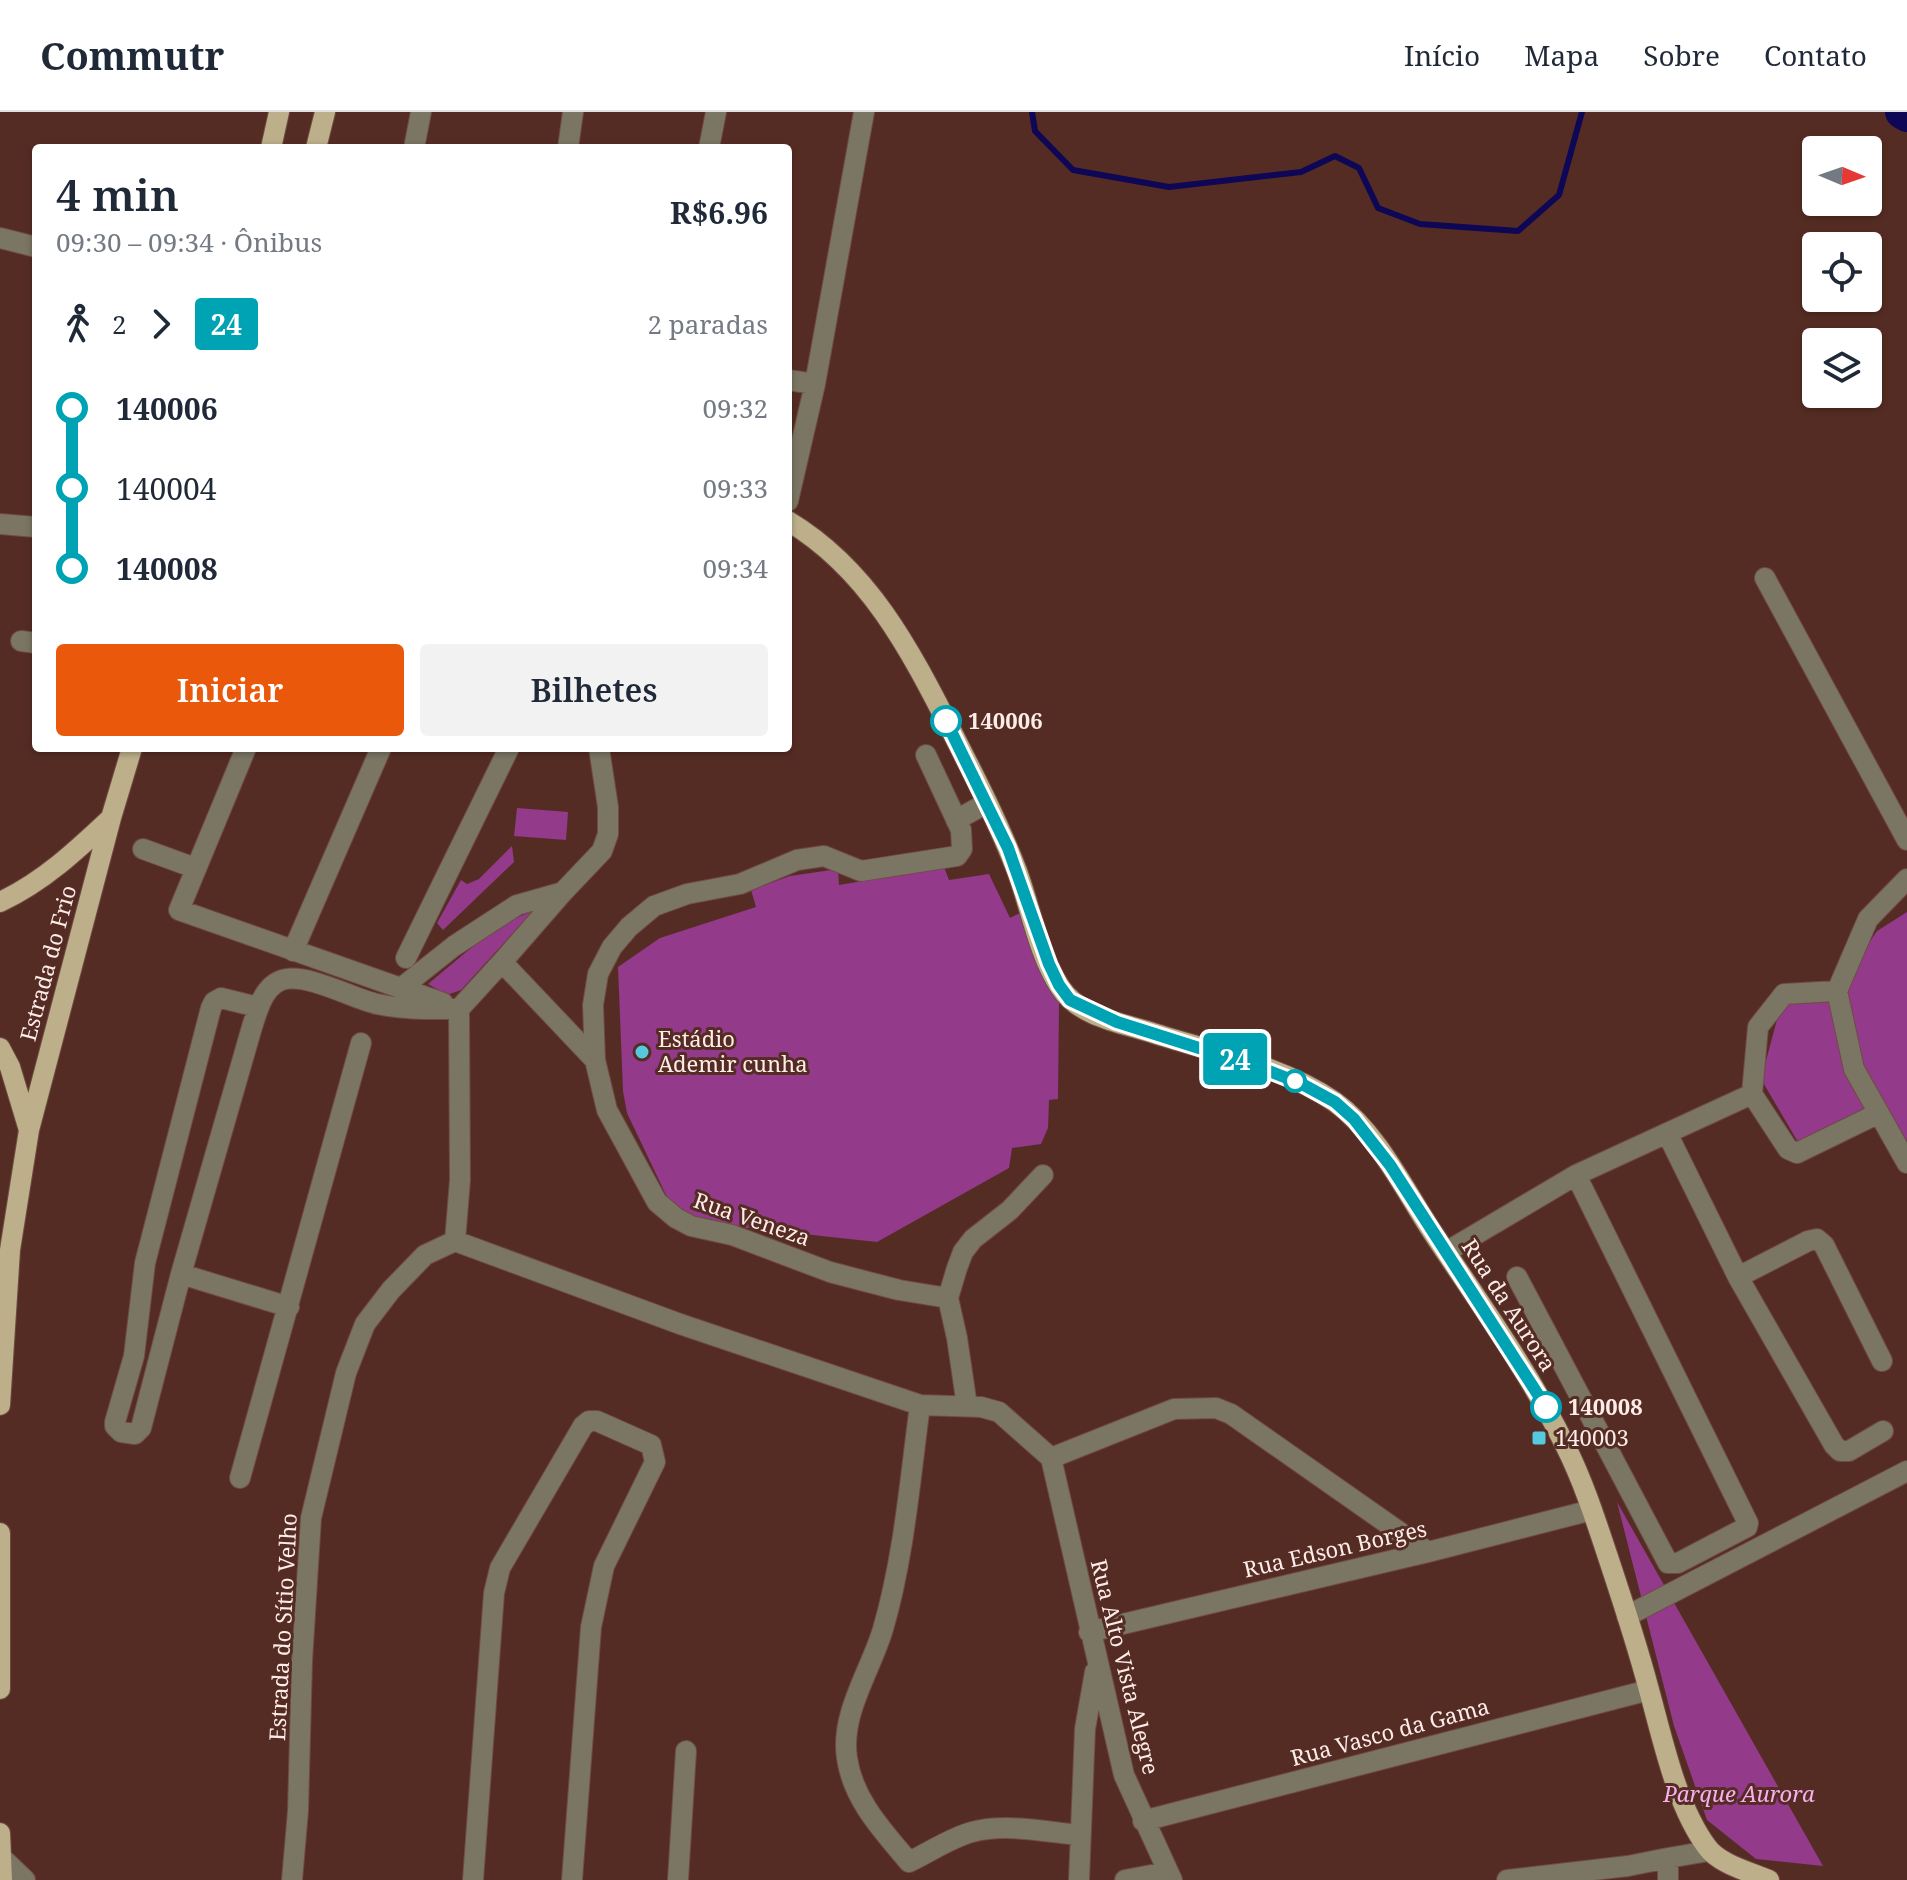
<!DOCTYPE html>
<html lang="pt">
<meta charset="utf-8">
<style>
:root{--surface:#fff;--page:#f2f2f3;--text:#1f2937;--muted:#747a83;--line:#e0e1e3;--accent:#ea580c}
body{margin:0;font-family:"Noto Serif",serif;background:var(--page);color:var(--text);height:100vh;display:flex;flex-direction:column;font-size:30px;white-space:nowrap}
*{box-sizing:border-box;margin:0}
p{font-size:26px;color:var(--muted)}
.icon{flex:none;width:44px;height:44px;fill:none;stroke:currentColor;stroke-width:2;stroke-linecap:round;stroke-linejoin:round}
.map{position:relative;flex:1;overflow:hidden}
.sheet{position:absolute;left:32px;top:32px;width:760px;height:608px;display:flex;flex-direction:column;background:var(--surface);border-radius:8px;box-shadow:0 2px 6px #0004}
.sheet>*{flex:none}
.badge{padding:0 16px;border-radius:6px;font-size:28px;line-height:52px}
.needle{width:52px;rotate:92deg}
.tools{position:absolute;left:1802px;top:24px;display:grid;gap:16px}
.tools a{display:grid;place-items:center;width:80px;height:80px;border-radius:8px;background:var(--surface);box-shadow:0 2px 6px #0004;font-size:40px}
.map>.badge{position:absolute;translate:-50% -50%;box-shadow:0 0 0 4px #fff}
.legs{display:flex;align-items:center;gap:12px;height:88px;padding:0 24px;font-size:26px}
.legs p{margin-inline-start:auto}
.head{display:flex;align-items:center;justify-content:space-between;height:136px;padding:0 24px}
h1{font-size:44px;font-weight:600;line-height:60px}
.primary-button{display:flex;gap:16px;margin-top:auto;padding:16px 24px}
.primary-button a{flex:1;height:92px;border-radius:8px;background:var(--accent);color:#fff;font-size:32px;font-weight:600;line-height:92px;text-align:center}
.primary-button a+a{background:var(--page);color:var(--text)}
ul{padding:0 24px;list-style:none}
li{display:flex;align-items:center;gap:28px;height:80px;font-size:30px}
li i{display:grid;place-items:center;width:12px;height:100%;margin:0 10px;background:currentColor}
li i::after{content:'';width:20px;height:20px;margin:-10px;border:6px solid;border-radius:50%;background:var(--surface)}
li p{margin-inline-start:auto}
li:first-child i{background:linear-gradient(#0000 50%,currentColor 0)}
li:last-child i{background:linear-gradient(currentColor 50%,#0000 0)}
header{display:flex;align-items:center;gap:48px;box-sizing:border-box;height:112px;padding:0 40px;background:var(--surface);border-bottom:2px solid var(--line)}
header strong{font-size:38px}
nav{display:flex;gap:44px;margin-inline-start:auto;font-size:28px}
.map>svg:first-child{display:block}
.green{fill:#933a8b}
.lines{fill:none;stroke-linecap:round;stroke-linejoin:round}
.stream{stroke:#0d0756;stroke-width:6}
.river{stroke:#0d0756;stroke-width:34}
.minor-casing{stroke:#704b43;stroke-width:22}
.major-casing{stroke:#704b43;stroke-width:22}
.minor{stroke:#7b7563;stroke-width:20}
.major{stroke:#bcaf8a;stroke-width:20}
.line-1-casing{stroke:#fff;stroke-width:18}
.line-1{stroke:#00a3b4;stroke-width:12}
.stop-1-dot{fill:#fff;stroke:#00a3b4;stroke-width:4}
.poi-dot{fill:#55cadf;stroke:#552c24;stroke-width:3}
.labels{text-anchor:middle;stroke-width:6;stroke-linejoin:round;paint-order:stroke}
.stop-label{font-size:22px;font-weight:bold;fill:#fdece8;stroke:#552c24;text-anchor:start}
.street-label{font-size:22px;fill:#fdece8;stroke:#552c24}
.poi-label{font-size:22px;fill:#fdece8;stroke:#552c24;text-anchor:start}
.park-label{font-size:22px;font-style:italic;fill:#f7afed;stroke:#552c24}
</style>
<header>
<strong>Commutr</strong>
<nav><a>Início</a><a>Mapa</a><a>Sobre</a><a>Contato</a></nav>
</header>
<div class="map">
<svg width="1907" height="1768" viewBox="0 0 1907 1768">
<rect width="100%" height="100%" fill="#552c24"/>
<path class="green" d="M517,696L568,700L566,728L514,724Z
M512,734L514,750L443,818L437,811L461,768L467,772L479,767Z
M944,755L949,768L989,762L1010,806L1020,801L1059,891L1058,987L1049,988L1048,1016L1041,1032L1012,1036L1009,1056L877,1130L692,1110L667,1085L627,1001L623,979L618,855L660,826L756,795L751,778L790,764L838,757L839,773Z
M534,798L461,878L447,883L428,872L496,815Z
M1907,800V1051L1879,1001L1805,1042L1761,967L1784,882L1837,878L1877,819Z
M1617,1390L1823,1754L1756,1747L1707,1708L1674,1614Z"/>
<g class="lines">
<path class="stream" d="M1032,0L1035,19L1073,58L1169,75L1301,60L1335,44L1359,56L1378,96L1420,112L1518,119L1559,83L1582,0"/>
<path class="river" d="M1902,0L1907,3"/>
<defs>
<path id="minor" d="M414,36L421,0
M568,36L573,0
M709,36L716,0
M0,126L36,135
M788,268L815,272
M788,389L815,272L864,0
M0,412L36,415
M1765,466L1907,728
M21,529L36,531
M246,636L179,798L443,891
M599,636L608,695V722L602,739L563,780L502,850L595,948L607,998L657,1090L676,1106L691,1114L732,1123L830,1160L899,1178L948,1186
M956,708L987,691
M143,737L195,756
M1907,767L1868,807L1837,879L1854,957L1907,1051
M293,839L381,636
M406,846L509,636
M401,876L454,834L517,793L563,780
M258,895L221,886L214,890L211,896L145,1151L134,1244L115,1310V1314L121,1320L135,1322L141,1316L181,1162L252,915C258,897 264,871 286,867C311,863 352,886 377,892C404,898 431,897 459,897
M595,948L593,893L598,862L612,835L629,815L654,794L687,782L740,772L797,748L824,744L861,759L957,744L962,737L961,718L926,643
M1752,982L1758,915L1784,882L1837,879
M1667,1021L1738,1165L1834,1333L1840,1339H1849L1883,1319
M455,1129L680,1212L920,1293L981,1295L999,1300L1051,1346
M1446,1140L1576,1063L1752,982L1788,1037L1797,1041L1879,1001
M181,1162L289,1195
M1517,1165L1668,1451H1678L1747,1415L1748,1411L1576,1063
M1738,1165L1808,1129L1817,1127L1824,1133L1882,1249
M967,1294L957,1226L948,1186L957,1156L963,1140L973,1127L1010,1098L1043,1063
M1051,1346L1124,1663L1172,1768
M1051,1346L1174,1297L1216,1296L1231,1302L1428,1440
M240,1366L361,931
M1627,1504L1907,1359
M1089,1520L1428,1440L1592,1398
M1143,1709L1649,1578
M2,1746L25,1768
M909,1750C883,1719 853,1688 847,1646C840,1602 871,1558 883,1517C904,1445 910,1368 920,1293
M909,1750C930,1740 950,1726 972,1720C1005,1711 1046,1720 1080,1723
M292,1768L298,1699L302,1549L311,1406L346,1261L365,1212L391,1178L425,1143L455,1129L460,1068L459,897L502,850
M473,1768L494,1481L500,1456L583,1314L589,1309H597L651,1333L655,1350L604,1454L591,1515L572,1768
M678,1768L686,1639
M1079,1768L1085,1617L1095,1560
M1125,1768L1167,1760
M1507,1768L1628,1754L1668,1746
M1668,1768V1746L1709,1739"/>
<path id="major" d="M271,36L279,0
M316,36L325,0
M788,409C870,458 911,540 953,622C976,667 999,712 1017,759C1031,797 1038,841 1060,875C1079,905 1122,911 1153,921C1213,940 1283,954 1335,990C1378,1021 1406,1081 1435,1124C1481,1193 1530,1261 1566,1335C1583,1369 1595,1406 1607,1442C1622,1487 1637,1532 1649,1578C1663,1628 1676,1693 1707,1735C1719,1752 1750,1760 1769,1768
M0,790C43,770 77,738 111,706
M0,936L10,955L29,1018
M0,1293L10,1138L29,1018L111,706L132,636
M0,1421V1577
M0,1721L2,1768"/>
</defs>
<use href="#minor" class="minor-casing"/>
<use href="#major" class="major-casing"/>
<use href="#minor" class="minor"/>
<use href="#major" class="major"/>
</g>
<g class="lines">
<defs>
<path id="line-1" d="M946,609L1008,736L1049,852L1059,873L1070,888L1117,910L1259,955L1302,972L1335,990L1354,1007L1390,1053L1546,1295"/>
</defs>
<use href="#line-1" class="line-1-casing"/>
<use href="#line-1" class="line-1"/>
</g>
<g class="stop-1-dot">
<circle cx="946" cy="609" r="14"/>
<circle cx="1295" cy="969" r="10"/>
<circle cx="1546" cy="1295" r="14"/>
</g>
<g class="poi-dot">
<circle cx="642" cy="940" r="8"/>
<rect x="1531" y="1318" width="16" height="16" rx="4"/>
</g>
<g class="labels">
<g class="stop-label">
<text x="968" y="617">140006</text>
<text x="1568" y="1303">140008</text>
</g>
<g class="street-label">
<text transform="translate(48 851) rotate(-75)" y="8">Estrada do Frio</text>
<text transform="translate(752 1107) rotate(19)" y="8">Rua Veneza</text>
<text transform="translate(1509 1193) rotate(57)" y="8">Rua da Aurora</text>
<text transform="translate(1335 1437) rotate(-13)" y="8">Rua Edson Borges</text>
<text transform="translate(283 1515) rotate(-87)" y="8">Estrada do Sítio Velho</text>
<text transform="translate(1125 1555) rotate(76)" y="8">Rua Alto Vista Alegre</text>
<text transform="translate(1390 1620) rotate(-15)" y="8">Rua Vasco da Gama</text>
</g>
<g class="poi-label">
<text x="658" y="935">Estádio<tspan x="658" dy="25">Ademir cunha</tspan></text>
<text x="1555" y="1334">140003</text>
</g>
<g class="park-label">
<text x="1739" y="1690">Parque Aurora</text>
</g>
</g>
</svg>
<div class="tools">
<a><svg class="needle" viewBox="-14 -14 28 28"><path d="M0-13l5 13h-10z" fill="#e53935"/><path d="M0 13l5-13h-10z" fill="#747a83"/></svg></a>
<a><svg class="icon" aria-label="locate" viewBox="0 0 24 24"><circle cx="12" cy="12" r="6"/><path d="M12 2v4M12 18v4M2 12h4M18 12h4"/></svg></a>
<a><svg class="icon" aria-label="layers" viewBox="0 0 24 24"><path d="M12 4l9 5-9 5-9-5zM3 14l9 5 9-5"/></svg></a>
</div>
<b class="badge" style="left:1235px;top:947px;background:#00a3b4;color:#fff">24</b>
<section class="sheet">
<div class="head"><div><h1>4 min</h1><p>09:30 – 09:34 · Ônibus</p></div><b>R$6.96</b></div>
<div class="legs"><svg class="icon" aria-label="walk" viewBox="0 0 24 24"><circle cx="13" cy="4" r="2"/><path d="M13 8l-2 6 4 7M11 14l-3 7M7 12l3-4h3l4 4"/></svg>2<svg class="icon" aria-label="forward" viewBox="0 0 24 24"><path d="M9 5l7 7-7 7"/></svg><b class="badge" style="background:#00a3b4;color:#fff">24</b><p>2 paradas</p></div>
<ul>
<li><i style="color:#00a3b4"></i><b>140006</b><p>09:32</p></li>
<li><i style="color:#00a3b4"></i><span>140004</span><p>09:33</p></li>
<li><i style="color:#00a3b4"></i><b>140008</b><p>09:34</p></li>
</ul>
<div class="primary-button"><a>Iniciar</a><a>Bilhetes</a></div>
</section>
</div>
